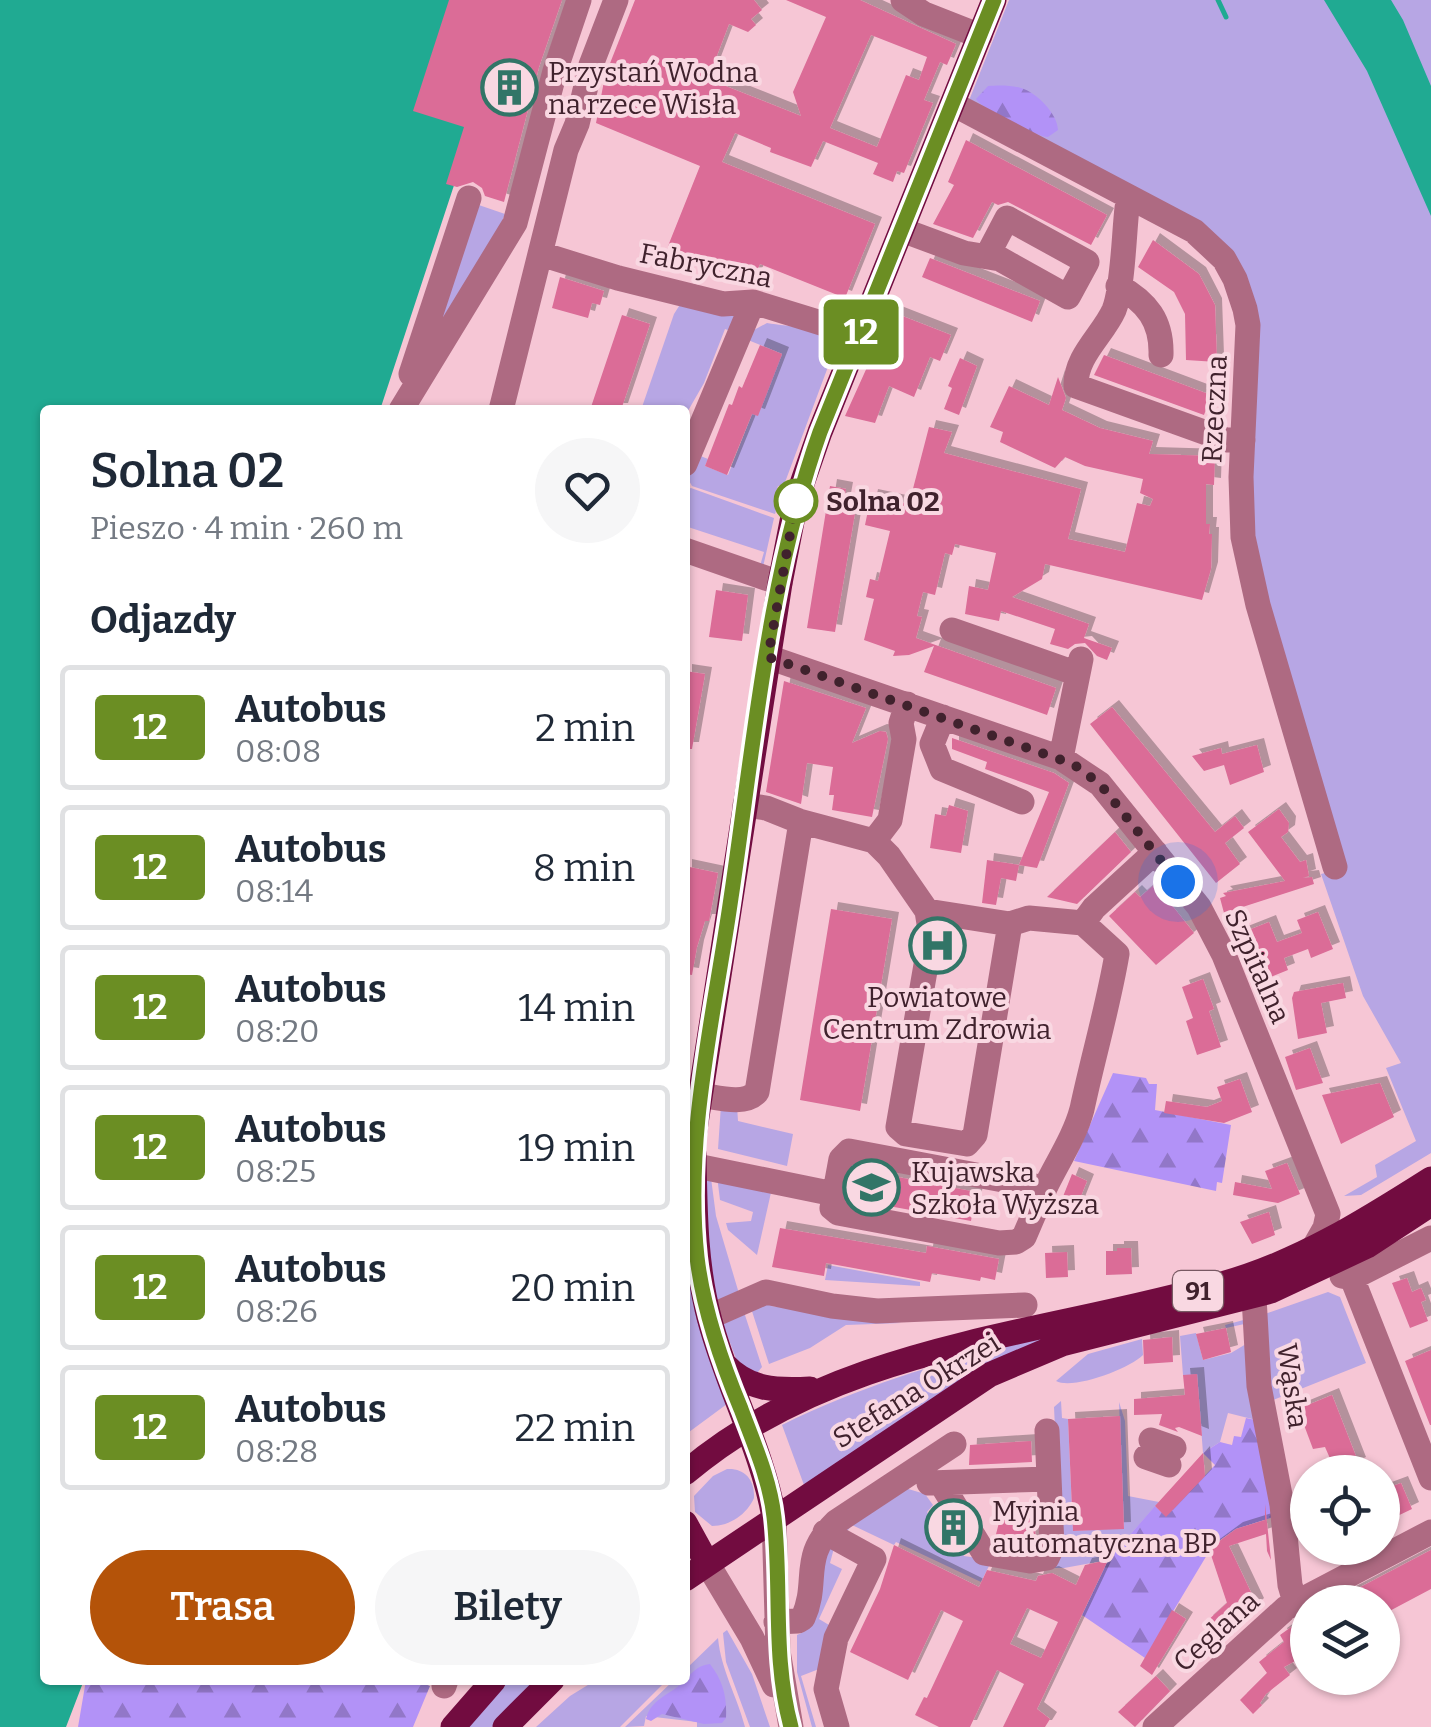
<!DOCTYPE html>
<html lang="pl">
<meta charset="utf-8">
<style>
:root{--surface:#fff;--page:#f6f6f7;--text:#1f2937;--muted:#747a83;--line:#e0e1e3;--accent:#b45309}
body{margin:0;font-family:Bitter,serif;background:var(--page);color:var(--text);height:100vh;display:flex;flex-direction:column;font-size:38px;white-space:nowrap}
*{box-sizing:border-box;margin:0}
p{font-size:32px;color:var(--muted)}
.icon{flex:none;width:55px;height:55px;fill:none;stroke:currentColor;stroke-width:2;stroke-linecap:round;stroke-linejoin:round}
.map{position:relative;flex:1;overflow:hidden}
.side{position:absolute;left:40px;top:405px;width:650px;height:1280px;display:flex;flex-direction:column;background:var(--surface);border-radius:10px;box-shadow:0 2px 8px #0004}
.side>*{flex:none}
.badge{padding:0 20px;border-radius:8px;font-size:35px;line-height:65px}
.tools{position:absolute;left:1290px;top:1455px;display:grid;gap:20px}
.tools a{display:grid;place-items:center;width:110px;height:110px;border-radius:50%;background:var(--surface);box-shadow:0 2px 8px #0004;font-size:50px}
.you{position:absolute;width:50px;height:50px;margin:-25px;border:8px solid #fff;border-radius:50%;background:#1a73e8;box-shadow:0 0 0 15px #1a73e833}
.map>.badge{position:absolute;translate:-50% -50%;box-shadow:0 0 0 5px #fff}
h2{padding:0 50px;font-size:38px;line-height:90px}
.round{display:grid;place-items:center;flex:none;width:105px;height:105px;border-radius:52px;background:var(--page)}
.summary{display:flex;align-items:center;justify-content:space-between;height:170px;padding:0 50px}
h1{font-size:48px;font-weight:600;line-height:75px}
.button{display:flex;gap:20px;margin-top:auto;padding:20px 50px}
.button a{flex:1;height:115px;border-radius:60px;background:var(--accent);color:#fff;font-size:40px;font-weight:600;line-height:115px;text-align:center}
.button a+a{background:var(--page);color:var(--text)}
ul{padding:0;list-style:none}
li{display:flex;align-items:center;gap:30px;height:125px;margin:0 20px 15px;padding:0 30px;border:5px solid var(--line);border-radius:10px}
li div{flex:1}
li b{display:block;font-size:38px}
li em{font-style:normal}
li .badge{min-width:110px;font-weight:700;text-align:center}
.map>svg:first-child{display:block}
.green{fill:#b7a6e4}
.forest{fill:url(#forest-firs)}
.water{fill:#20aa92}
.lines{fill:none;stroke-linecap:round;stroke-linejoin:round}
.stream{stroke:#20aa92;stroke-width:5}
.building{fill:#db6c97;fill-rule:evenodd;filter:url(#shadow)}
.minor-tunnel{stroke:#d2a5b3;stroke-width:25;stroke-dasharray:25 12;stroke-linecap:butt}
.minor{stroke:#ae6a82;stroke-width:25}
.major{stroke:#720c40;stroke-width:25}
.line-casing{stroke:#fff;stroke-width:22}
.line{stroke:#6b8e23;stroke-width:15}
.walk{stroke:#40222d;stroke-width:10;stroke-dasharray:0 18}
.stop-dot{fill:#fff;stroke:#6b8e23;stroke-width:5}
.labels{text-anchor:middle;stroke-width:8;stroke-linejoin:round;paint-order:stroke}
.shield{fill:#f9d8e2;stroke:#785963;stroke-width:2.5}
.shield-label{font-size:25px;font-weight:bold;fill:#40222d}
.poi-label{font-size:28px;fill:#40222d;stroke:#f9d8e2;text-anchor:start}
.street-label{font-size:28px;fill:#40222d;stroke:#f9d8e2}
.stop-label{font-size:28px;font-weight:bold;fill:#40222d;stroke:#f9d8e2;text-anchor:start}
</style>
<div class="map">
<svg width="1431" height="1727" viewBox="0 0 1431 1727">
<defs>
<pattern id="forest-firs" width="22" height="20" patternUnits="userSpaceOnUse" patternTransform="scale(2.5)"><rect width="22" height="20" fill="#b292f7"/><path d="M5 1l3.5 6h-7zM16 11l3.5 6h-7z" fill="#9277c8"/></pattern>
<filter id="shadow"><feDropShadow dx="7" dy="-7" stdDeviation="0" flood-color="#0004"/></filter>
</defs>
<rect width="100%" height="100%" fill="#f6c6d5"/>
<path class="green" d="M1009,0H1431V1153L1361,1195L1344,1196L1377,1177L1375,1165L1416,1141L1386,1068L1401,1063L1363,996L1321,874L1341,869L1251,540L1238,272L968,103Z
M473,203L505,214L484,267L432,349Z
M681,303L735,316L736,333L725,329L704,383L685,416V410H641L674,314Z
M767,323C788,327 828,326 835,348L784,485L778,486L774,498L779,500L775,514L692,486L688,479L698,455L708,459L705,466L728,475L752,414L782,354L748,340L754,330Z
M691,488L774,518L763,567L760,566L764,552L685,526V490Z
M721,1105L737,1106L738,1121L793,1134L787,1166L718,1149Z
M717,1176L772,1188L757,1255L728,1230L726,1223L751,1221L753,1212L720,1200Z
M711,1178L716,1216L740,1297L717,1300L712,1291L705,1182Z
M685,1261L699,1322L727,1404L685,1435Z
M828,1265L920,1282V1286L825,1280Z
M1328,1292L1340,1297L1366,1363L1268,1402L1262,1315Z
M768,1299L771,1306L901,1323L846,1325L810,1348L769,1364L750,1305Z
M743,1309L762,1367L757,1373L738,1364L723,1324Z
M1251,1318L1260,1421L1228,1413L1220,1442L1203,1453L1197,1375H1183L1180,1336L1196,1333L1203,1360L1231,1353L1246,1344L1249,1323L1226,1328L1225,1325Z
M1065,1330L804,1485L782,1425C872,1380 968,1355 1065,1330Z
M1142,1339L1143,1355C1129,1369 1073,1390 1056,1381L1088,1354Z
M1061,1401L1062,1418L1068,1419L1073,1531L1124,1528L1119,1402L1125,1421L1128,1496L1159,1502L1108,1560L1064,1568H1043L1061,1556L1054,1407Z
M727,1469C745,1468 755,1480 754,1498C747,1514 730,1526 712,1526L695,1512L694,1496L713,1476Z
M905,1488L925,1494L933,1505L927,1512L934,1523L940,1520L944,1526L934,1532L943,1547L955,1541L964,1556L992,1560L981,1582L896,1542L894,1545L852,1525L845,1534L838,1531L895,1491Z
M834,1548L830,1563L842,1569L819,1619L829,1625L819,1669L801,1676L816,1727H812L797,1672V1635C826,1625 818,1578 819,1552Z
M727,1630L752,1674L770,1727H750L726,1662L723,1633Z
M718,1638C721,1670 737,1696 745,1727H697V1722L646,1716L644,1726L625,1727L674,1680H685V1670Z
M508,1680H537L492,1727H466Z
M596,1680H667L620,1727H536L570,1696Z"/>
<path class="forest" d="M988,86C998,85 1012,85 1021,88C1036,92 1058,114 1058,130L1048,137C1034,136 982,109 976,99Z
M1113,1073L1146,1078L1149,1084H1157L1155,1110L1231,1125L1222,1183L1217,1182L1216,1191L1074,1161Z
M1246,1418L1260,1421L1277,1516L1236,1529L1213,1545L1145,1658L1082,1615L1108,1560L1155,1506L1166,1516L1215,1465L1203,1453L1220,1442L1232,1445L1234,1436L1241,1437Z
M710,1664C723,1681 727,1696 726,1718L722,1723L704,1724L662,1714L651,1721L646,1719C651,1699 668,1696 682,1683C692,1674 695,1666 710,1664Z
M86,1680H415L430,1686L413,1727H78Z"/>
<path class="water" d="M0,0H515L380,410H45V1680H84L66,1727H0Z
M1324,0H1391L1403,20L1431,86V216L1367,71Z"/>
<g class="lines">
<path class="stream" d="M1218,0L1226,17"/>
</g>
<path class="building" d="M449,0H562L539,67L504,202L485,196L482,188L473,182L457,187L446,184L464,127L413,111Z
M635,0H754L762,10L751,19L756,25L748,32L729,24L708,79L801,116L793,92L826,17L786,0H860L956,44L947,65L940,62L924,100L933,103L904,173L897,171L893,182L873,174L878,163L823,141L811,167L770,152L771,148L735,133L722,162L875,224L845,298L760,264L753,280L668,246L700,166L596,123L605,76ZM871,35L927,57L919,80L906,75L877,147L830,128Z
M966,140L1107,215L1091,245L1008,202L998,205L992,202L973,238L933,224L954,185L948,182Z
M1153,240L1199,274L1215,305L1217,362L1186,360L1185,314L1174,292L1138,267Z
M930,258L1040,301L1032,322L922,277Z
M560,277L604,291L600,305L592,303L588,318L552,308Z
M892,312L951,335L940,361L930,357L914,397L889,386L875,423L845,416Z
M622,315L650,324L621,410H590Z
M760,345L782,354L758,416L752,414L727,475L705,466L729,404L732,405L739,386L742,388Z
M1104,355L1211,395L1204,415L1094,375Z
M960,358L977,366L959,415L944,409L952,388L948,386Z
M1058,377L1066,398L1062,410L1100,428L1153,441L1149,454L1215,456L1214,485L1206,484V524H1210L1209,534H1212L1211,569L1202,600L1045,564L1042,579L1012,597L1089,624L1084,638L1112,648L1107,660L1097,656L1085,643L1075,644L1068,649L1050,644L1055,629L1001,611L999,621L965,614L969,586L988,590L996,553L955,544L952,555L945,553L935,595L923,592L917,616L922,617L916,638L1056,688L1047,715L924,672L934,646L909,655L893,656L895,651L864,640L874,599L866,597L870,579L878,581L890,531L865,525L871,496L909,504L929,427L952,432L944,453L1081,489L1068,539L1125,552L1137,503L1150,506L1153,499L1140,493L1143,479L1085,466L1065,457L1055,468L1000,442L1003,432L990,427L1009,386L1049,405Z
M830,486L846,489L842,511L855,513L835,632L807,628Z
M716,590L748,595L742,641L709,637Z
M685,671L705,674L692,749H685Z
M784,681L866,708L852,743L880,731L886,732L888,739L872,817L832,810L834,795H829L833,767L807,763L801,804L766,792Z
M1112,707L1215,832L1235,816L1244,828L1225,843L1240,864L1216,883L1090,724Z
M952,738L1054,773L1069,783L1037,868L1019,865L1049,792L985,769L987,762L952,749Z
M1257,745L1264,772L1230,785L1224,765L1204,771L1192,756L1221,748L1222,754Z
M949,805L968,811L961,853L930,848L935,814L946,816Z
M1279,809L1289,823L1288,832L1281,837L1300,862L1306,860L1309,876L1303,878L1312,877L1314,884L1224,913L1220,898L1226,896L1223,893L1285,881L1248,832Z
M1115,832L1131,852L1077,904L1047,897Z
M987,860L1019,865L1016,881L1001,878L996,905L982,903Z
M685,866L718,873L709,921H705L697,947L692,975L685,974Z
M1155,884L1194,933L1156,965L1109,916L1135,892L1140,897Z
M831,909L892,919L860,1111L800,1100Z
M1318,912L1333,949L1311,958L1308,949L1284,958L1288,970L1261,981L1255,966L1249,968L1236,935L1269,922L1277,942L1302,933L1297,920Z
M1203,979L1214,1009L1209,1011L1221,1047L1197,1055L1186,1021L1193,1018L1182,987Z
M1343,983L1346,998L1321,1003L1327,1033L1298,1039L1292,998L1294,992Z
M1310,1048L1323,1083L1296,1090L1285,1057Z
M1240,1079L1252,1112L1224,1123L1164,1113L1166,1101L1207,1107L1222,1101L1217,1087Z
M1380,1083L1394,1117L1341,1144L1322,1095Z
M1287,1163L1300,1194L1278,1203L1233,1195L1235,1182L1272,1189L1265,1171Z
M856,1169L976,1192L971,1221L850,1199Z
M1072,1174L1087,1181L1075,1211L1060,1204Z
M1269,1212L1275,1235L1252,1244L1240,1222Z
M780,1228L926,1253L927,1246L999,1259L995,1280L981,1277L980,1281L932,1273L930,1282L826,1263L824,1276L772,1267Z
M1117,1248H1131L1132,1274L1106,1275V1251H1117Z
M1067,1252L1068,1277L1046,1278L1045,1253Z
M1407,1278L1412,1292L1421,1288L1426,1300L1421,1302L1428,1321L1410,1328L1392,1283Z
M1226,1328L1231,1352L1203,1360L1196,1334Z
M1172,1337L1173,1362L1144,1364L1143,1340Z
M1431,1350V1425H1430L1405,1361Z
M1197,1374L1202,1436L1179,1427L1175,1428L1178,1432L1159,1425L1162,1414L1134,1415V1399L1185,1395L1183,1375Z
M1332,1395L1359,1464L1341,1472H1336L1325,1447L1313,1449L1298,1409Z
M1120,1416L1124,1529L1073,1531L1068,1419Z
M1031,1441L1032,1462L969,1465L970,1445Z
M1203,1453L1205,1476L1166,1517L1155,1506Z
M1401,1483L1412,1509L1389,1520L1382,1504V1490Z
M1265,1504L1271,1560L1267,1551L1266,1534L1229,1546L1257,1605L1222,1637L1206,1622L1227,1603L1210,1552L1206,1551L1236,1529L1265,1520Z
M1009,1509L1034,1513L1036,1544L995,1538L1001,1515Z
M894,1545L979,1587L987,1570L1036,1581L1038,1576L1052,1573L1076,1585L1085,1565L1108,1560L1037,1709L1050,1719L1045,1727H1003L1024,1684L997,1670L970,1727H939L915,1715L924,1697L927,1698L963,1621L941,1610L908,1680L850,1652L880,1589ZM1027,1608L1058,1622L1041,1658L1010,1644Z
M1431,1550V1589L1382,1615V1602H1332Z
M1172,1610L1186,1619L1152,1675L1140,1666Z
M1308,1615V1654L1284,1667L1290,1675L1266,1694L1260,1703L1262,1705L1253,1714L1240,1700L1267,1673L1259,1662L1284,1642L1280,1635Z
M1156,1676L1170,1691L1135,1727L1118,1712Z"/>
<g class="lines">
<path class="minor-tunnel" d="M942,1512L961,1542"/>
<path class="minor" d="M903,0L924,14L980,36
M953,104L1194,231L1224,259L1235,279L1245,309L1248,325L1241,477L1243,537L1258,605L1335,867
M1131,198L1127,208C1124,233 1123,288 1114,310C1103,335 1075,356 1076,386L1226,440H1243
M902,230L964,253L1000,259L1068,297L1087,262L1007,218L987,256
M541,254L618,278L723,304L753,302L860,335
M1118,286C1147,302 1162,321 1161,355
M411,374L469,198
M401,410L515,223L555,71L579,0
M501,410L566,150L577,124L591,65L616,0
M685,464L753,302
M685,550L780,583
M952,630L1078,674
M768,657L1061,758L1100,784L1199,907L1224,955L1328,1214L1325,1228L1313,1249
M943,717L932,744L942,769L1022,802
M1061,758L1081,659
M745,805L766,808L799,821L874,841L889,856L927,911L1010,924L1029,918L1083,923L1117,954C1108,1007 1093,1057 1082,1109C1075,1136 1057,1163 1045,1188L849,1151L841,1159L832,1208L838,1213L999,1243L1016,1242L1024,1237L1045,1188
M874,841L890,820L904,739L901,723L907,704
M927,911L931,936L898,1127L906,1134L967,1144L975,1135L1010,924
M1083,923L1094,908L1155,852
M700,1095C717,1097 744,1106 757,1092L801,822
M687,1164L834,1194
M1367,1246L1352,1278L1431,1478
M1342,1276L1352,1278L1431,1238
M1254,1297L1259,1386L1282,1505L1290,1585L1295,1602
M709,1317L766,1292L832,1306L877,1311L1025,1305
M1151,1440L1174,1448
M1146,1457L1169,1465
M929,1483L1049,1479
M942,1485L984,1553L1030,1561L1047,1558L1052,1547L1047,1431
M774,1517L778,1651L791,1727
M825,1532L874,1559L836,1638L826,1689L837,1727
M707,1563L752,1638L774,1685
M776,1622L798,1621L803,1618C820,1580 799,1558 836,1522L954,1444
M444,1686L446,1680
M1155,1727L1286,1608L1431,1532"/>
<path class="major" d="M694,1154C695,1211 695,1266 710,1321C728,1388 762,1449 774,1517
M685,1171L694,1136L780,583L796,501L820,432L994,0
M724,1364C748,1390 776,1391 810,1389
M685,1473C837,1344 1038,1337 1222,1284C1298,1263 1365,1221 1431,1179
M685,1523L707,1563
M685,1579L989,1375L1062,1344L1271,1291L1367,1246L1431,1204
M453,1727L494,1680
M505,1727L552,1680"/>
</g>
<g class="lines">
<defs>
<path id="line" d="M791,1727C772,1657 782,1587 774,1517C770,1480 754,1444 741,1409C721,1361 703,1309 697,1257C684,1136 714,1017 731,898C754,744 768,578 820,432L994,0"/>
</defs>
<use href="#line" class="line-casing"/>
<use href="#line" class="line"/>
<path class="walk" d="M796,501L768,657L1073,764L1100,784L1178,882"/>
</g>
<defs>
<symbol id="building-ring" viewBox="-11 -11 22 22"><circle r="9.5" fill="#f9d8e2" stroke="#327567" stroke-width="1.5"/><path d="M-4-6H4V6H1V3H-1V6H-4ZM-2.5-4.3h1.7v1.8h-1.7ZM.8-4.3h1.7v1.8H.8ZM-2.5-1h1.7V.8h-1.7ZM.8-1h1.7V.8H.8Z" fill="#327567"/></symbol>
<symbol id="hospital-ring" viewBox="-11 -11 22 22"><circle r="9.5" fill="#f9d8e2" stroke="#327567" stroke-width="1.5"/><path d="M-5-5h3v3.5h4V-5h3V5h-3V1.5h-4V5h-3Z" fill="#327567"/></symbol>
<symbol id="university-ring" viewBox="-11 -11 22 22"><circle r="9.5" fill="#f9d8e2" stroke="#327567" stroke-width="1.5"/><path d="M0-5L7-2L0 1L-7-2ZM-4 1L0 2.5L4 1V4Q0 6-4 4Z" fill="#327567"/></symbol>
</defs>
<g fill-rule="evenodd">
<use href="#building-ring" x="478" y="56" width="63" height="63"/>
<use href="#hospital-ring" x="906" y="914" width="63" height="63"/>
<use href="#university-ring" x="840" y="1156" width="63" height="63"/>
<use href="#building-ring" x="922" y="1496" width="63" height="63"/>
</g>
<circle class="stop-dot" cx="796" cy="501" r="20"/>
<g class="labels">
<rect class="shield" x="1173" y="1271" width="50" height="40" rx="8"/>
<g class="shield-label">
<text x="1198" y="1300">91</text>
</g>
<g class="poi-label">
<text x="548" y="82">Przystań Wodna<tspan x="548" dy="32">na rzece Wisła</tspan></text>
<text x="937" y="1007" text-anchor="middle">Powiatowe<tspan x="937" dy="32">Centrum Zdrowia</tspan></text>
<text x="911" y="1182">Kujawska<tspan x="911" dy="32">Szkoła Wyższa</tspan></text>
<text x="992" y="1521">Myjnia<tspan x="992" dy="32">automatyczna BP</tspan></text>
</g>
<g class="street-label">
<text transform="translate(706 265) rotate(11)" y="10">Fabryczna</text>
<text transform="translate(1214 409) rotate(-87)" y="10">Rzeczna</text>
<text transform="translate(1258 966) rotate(66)" y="10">Szpitalna</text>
<text transform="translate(1293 1386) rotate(82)" y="10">Wąska</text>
<text transform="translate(916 1390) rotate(-32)" y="10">Stefana Okrzei</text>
<text transform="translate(1216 1631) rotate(-42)" y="10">Ceglana</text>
</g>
<g class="stop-label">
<text x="826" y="511">Solna 02</text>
</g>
</g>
</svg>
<div class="tools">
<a><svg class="icon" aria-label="locate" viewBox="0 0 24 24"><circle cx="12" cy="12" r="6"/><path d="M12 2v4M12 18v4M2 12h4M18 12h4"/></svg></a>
<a><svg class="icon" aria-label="layers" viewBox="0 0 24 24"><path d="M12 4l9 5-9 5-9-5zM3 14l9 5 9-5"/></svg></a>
</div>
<div class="you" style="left:1178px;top:882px"></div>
<b class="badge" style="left:861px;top:332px;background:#6b8e23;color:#fff">12</b>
<section class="side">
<div class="summary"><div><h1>Solna 02</h1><p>Pieszo · 4 min · 260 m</p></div><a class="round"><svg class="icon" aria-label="heart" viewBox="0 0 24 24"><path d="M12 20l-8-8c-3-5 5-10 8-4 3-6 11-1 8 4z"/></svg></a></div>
<h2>Odjazdy</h2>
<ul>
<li><span class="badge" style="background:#6b8e23;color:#fff">12</span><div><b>Autobus</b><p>08:08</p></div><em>2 min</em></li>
<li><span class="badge" style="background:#6b8e23;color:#fff">12</span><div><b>Autobus</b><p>08:14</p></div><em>8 min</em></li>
<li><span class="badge" style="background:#6b8e23;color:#fff">12</span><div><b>Autobus</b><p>08:20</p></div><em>14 min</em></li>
<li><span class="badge" style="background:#6b8e23;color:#fff">12</span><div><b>Autobus</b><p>08:25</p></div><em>19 min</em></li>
<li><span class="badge" style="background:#6b8e23;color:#fff">12</span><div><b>Autobus</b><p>08:26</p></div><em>20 min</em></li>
<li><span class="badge" style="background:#6b8e23;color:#fff">12</span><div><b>Autobus</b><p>08:28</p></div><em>22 min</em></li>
</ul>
<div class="button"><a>Trasa</a><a>Bilety</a></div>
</section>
</div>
